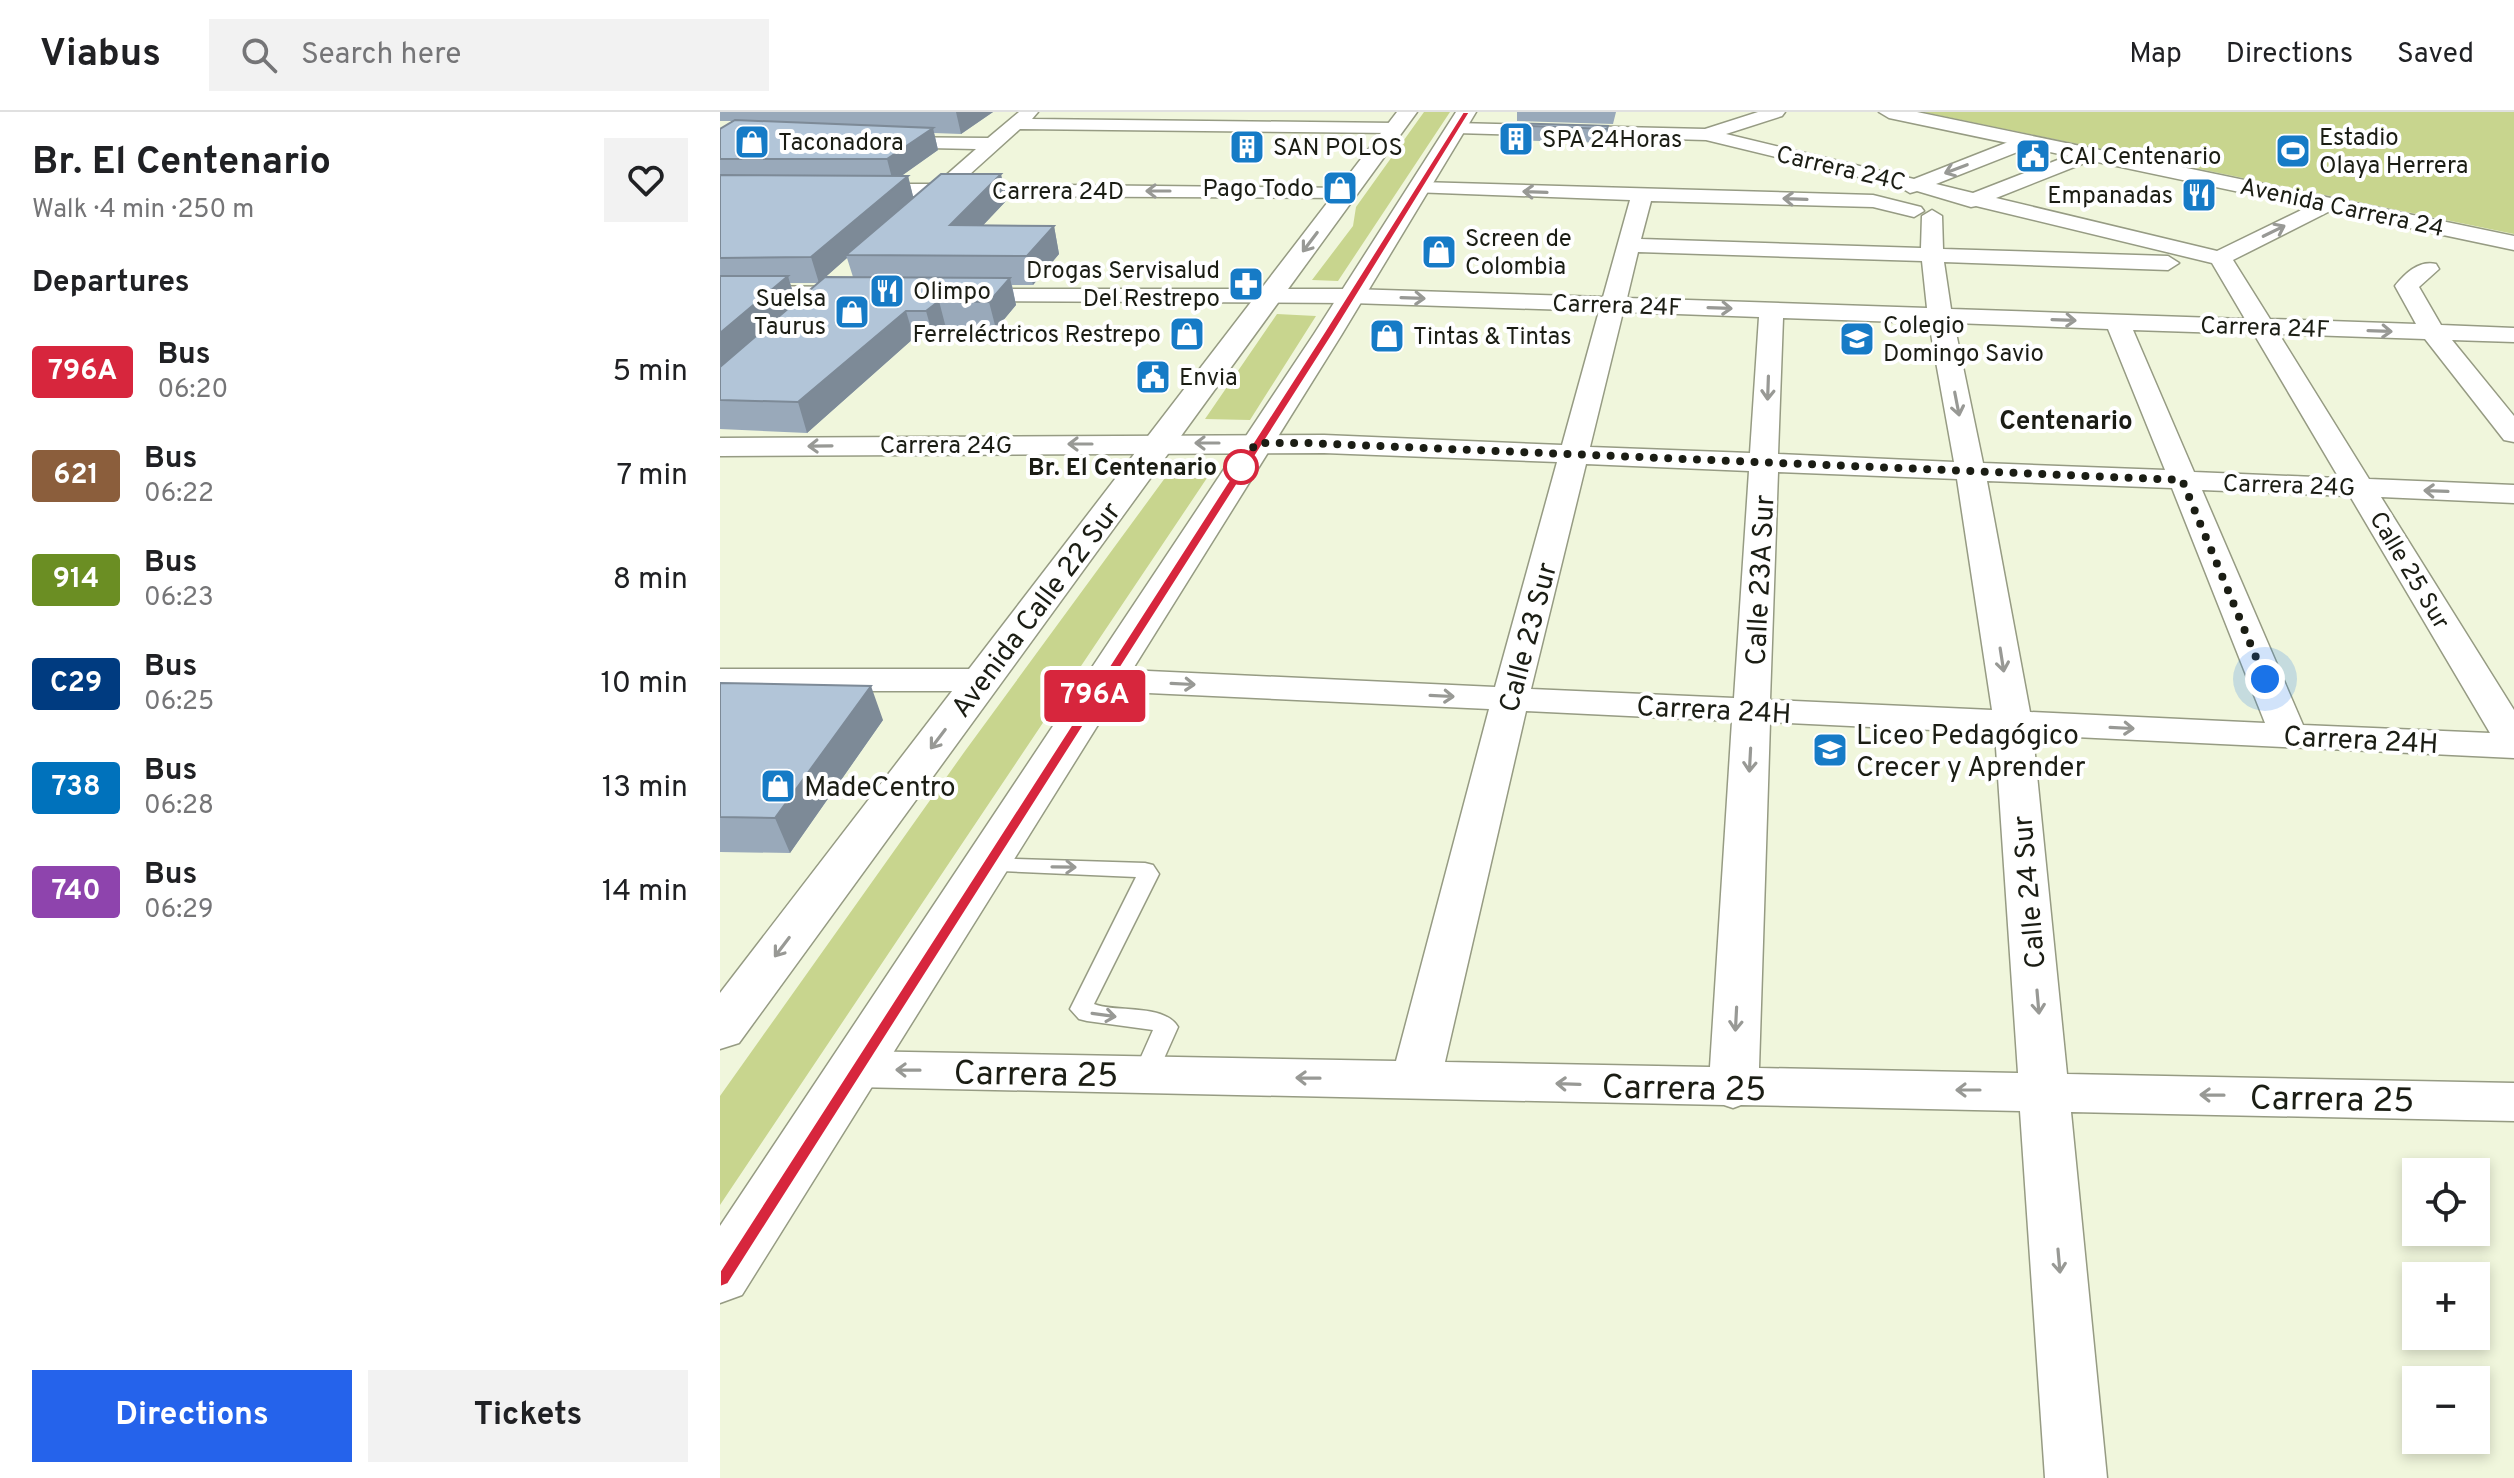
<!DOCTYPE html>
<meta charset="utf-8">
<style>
:root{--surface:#fff;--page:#f2f2f2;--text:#202124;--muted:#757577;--line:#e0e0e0;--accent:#2563eb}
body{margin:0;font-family:Overpass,sans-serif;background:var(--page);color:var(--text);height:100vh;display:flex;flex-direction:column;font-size:30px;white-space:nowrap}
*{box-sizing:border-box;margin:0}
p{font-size:26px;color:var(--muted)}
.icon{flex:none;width:44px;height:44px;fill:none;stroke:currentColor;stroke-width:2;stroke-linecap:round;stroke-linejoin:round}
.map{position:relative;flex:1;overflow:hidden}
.drawer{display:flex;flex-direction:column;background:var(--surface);width:720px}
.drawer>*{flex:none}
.badge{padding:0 16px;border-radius:6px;font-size:28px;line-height:52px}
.buttons{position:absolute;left:1682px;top:1046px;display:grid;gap:16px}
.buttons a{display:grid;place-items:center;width:88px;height:88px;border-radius:0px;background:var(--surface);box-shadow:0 4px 12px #0003;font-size:40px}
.you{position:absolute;width:40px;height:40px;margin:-20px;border:6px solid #fff;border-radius:50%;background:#1a73e8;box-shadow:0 0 0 12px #1a73e833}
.map>.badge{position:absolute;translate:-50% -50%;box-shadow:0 0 0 4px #fff}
h2{padding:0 32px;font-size:30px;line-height:72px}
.round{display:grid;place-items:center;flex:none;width:84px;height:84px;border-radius:0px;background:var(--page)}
.summary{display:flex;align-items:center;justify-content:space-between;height:136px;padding:0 32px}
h1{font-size:38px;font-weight:700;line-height:60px}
.primary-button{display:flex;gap:16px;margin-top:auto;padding:16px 32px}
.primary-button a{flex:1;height:92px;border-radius:0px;background:var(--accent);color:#fff;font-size:32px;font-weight:700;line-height:92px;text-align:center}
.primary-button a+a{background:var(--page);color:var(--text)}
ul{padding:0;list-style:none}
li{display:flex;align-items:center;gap:24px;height:104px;padding:0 32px}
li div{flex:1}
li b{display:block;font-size:30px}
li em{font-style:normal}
li .badge{min-width:88px;font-weight:700;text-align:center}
header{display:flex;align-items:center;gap:48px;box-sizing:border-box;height:112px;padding:0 40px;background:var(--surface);border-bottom:2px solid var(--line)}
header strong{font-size:38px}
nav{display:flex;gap:44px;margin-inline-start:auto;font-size:28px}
.search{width:560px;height:72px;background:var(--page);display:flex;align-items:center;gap:20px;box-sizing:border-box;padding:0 28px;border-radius:0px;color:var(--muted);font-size:30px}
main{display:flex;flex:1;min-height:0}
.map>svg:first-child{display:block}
.green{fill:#c8d58e}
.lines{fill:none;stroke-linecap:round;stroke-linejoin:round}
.service-casing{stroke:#969b83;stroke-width:3}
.minor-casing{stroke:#969b83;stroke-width:3}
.secondary-casing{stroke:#969b83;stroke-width:3}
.primary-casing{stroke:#969b83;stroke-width:3}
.service{fill:#fff;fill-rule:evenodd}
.minor{fill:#fff;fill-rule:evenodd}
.secondary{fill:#fff;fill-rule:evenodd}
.primary{fill:#fff;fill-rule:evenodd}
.wall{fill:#99a9ba;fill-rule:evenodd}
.shaded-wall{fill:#7d8a97}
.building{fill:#b2c5d8;stroke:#7d8a97;stroke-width:2}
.oneway{stroke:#989995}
.line{fill:#d7263d;stroke:#fff;stroke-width:2}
.walk{stroke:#1b1d14;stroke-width:8;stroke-dasharray:0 14.4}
.stop-dot{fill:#fff;stroke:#d7263d;stroke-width:4}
.labels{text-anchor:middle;stroke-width:8;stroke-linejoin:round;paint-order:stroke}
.far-poi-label{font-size:24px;fill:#1b1d14;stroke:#fff;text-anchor:start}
.far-street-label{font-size:24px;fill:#1b1d14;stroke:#fff}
.far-stop-label{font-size:24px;font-weight:bold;fill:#1b1d14;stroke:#fff;text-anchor:end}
.far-neighbourhood-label{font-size:26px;font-weight:bold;fill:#1b1d14;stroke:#fff}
.street-label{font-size:28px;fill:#1b1d14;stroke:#fff}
.poi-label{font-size:28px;fill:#1b1d14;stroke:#fff;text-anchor:start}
.near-street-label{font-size:34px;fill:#1b1d14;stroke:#fff}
</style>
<header>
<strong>Viabus</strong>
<div class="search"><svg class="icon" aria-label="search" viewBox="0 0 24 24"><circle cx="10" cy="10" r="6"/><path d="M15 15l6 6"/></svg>Search here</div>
<nav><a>Map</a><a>Directions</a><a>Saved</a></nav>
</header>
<main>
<section class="drawer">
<div class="summary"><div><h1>Br. El Centenario</h1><p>Walk · 4 min · 250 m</p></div><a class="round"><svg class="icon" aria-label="heart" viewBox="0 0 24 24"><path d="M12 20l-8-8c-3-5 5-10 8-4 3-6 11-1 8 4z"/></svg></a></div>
<h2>Departures</h2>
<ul>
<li><span class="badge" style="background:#d7263d;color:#fff">796A</span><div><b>Bus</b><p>06:20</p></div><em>5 min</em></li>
<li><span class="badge" style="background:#8b5e3c;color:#fff">621</span><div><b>Bus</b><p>06:22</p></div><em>7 min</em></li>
<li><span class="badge" style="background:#6b8e23;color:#fff">914</span><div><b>Bus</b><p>06:23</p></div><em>8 min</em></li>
<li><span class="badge" style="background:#003b80;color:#fff">C29</span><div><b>Bus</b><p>06:25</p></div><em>10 min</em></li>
<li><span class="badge" style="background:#0072bc;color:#fff">738</span><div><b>Bus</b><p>06:28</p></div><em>13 min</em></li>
<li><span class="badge" style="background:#8e44ad;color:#fff">740</span><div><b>Bus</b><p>06:29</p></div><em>14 min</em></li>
</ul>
<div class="primary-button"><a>Directions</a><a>Tickets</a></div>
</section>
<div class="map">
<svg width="1794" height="1366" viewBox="0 0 1794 1366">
<rect width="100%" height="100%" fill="#f0f6dc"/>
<path class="green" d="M704,0H730L618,169L592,168L633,114L636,95Z
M1203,0H1794V122Z
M557,202L596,204L530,308L485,307Z
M453,355L493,357L0,1093V984L245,639Z"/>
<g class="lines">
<defs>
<path id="service" d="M266,746L425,751L433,753L439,762L374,892C395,901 444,891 458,915L434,969L425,972L416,969L413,963L433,918L367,909L359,907L350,897L416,765L259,758L255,753Z"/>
<path id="minor" d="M299,0H318L312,7L675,11L684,16L675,21L300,17L239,72L635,76L638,80L635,84L628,86L226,84L211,93L204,91L203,84H136L126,78L136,72H216L256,37L161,35L152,29L154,25L268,26Z
M1038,0H1065L1062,4L1006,22L1194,67L1301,25H1315L1317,29L1315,33L1216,72L1253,81L1363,38H1377L1379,42L1377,46L1276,86L1497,139L1602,88H1616L1619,92L1616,96L1513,148L1550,207L1696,212L1675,174C1685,161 1700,148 1716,152L1719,157L1699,175L1721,213L1794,216V230L1732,228L1794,304V330L1784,328L1705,227L1559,222L1649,367L1794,373V391L1661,385L1794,598V646L1313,623L1347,962L1794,971V1009L1351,1000L1387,1366H1325L1300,999L1021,993L1013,996L1004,993L134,975L117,970L109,957L117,944L134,939L676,949L769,597L385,579L372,576L367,568L372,560L385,557L775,575L837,350L604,341L0,344V326L604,323L842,333L879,199L631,191L240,189L232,187L228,182L232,177H631L883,185L910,88L692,80L689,76L699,70L1153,83L1201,95L1204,99L1194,105L1153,95L931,89L921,127L1201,136L1202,104L1212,98L1222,104L1223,137L1448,144L1459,151L1448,158L1224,150L1231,197L1525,207L1492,151L1256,94L1251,95L1197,79L1190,81L1180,75L986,28L736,21L727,16L736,11L985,17ZM918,140L1202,149L1207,196L907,186ZM903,200L1039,205L1030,341L870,335ZM1063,206L1209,211L1234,350L1058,342ZM1234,211L1388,217L1445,358L1263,351ZM1413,218L1534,222L1619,366L1474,360ZM866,352L1029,359L1014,586L811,577ZM1058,360L1237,367L1272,598L1050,588ZM1267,369L1452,376L1545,611L1310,600ZM1482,378L1630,384L1770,621L1583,613ZM806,599L1012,609L990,955L725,950ZM1050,610L1275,621L1298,961L1039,956Z
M0,174L140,175L148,177L152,182L148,187L140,189L0,188Z
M0,557H263L276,560L281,568L276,576L263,579H0Z"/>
<path id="secondary" d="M1159,0H1197L1794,124V138L1169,6Z"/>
<path id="primary" d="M677,0H697L19,931L0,937V881Z
M736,0H756L622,222L22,1183L0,1191V1114L594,222Z"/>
</defs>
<use href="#service" class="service-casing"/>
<use href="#minor" class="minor-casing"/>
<use href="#secondary" class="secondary-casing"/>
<use href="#primary" class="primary-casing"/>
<use href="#service" class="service"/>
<use href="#minor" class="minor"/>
<use href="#secondary" class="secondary"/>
<use href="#primary" class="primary"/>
</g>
<path class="wall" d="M0,0H273L241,22L214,21L218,38L181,64H188L193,85L287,88L263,113L334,114L339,142L313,173H292L296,193L276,217L226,216L214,227L194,226L87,321L0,317V17L14,9H0ZM127,146L133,165H105ZM70,171H98L76,190Z
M797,0H896L893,12L797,9Z
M787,13L888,14V28L887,31L788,28Z
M0,571L163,608L70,741L0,740Z"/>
<path class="shaded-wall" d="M236,0H273L241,22Z
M213,16L218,38L173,70L167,47Z
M281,62L287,88L237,141L230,113Z
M188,64L194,88L126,143L127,146L99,171L91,145Z
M334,114L339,142L313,173L307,144Z
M68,164L76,191L0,258V221Z
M290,166L296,193L276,217L269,190Z
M219,189L226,216L214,227L206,199Z
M186,199L194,226L87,321L78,290Z
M151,574L163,608L70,741L55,706Z"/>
<path class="building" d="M15,8L213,16L167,47H0V17Z
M788,11L888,14L887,17L787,13Z
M221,62H281L230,113L334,114L307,144L126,143Z
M0,63L188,64L91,145L0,146Z
M0,164H68L0,221Z
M105,165L290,166L269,190L219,189L206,199H186L78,290L0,288V255Z
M0,571L151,574L55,706L0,705Z"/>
<defs><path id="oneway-shaft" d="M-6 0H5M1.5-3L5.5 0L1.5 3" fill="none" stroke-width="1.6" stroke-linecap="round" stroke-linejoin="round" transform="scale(2)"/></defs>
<g class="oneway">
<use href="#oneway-shaft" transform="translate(1236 57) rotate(159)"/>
<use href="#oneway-shaft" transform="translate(438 79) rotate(-180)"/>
<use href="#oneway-shaft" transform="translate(815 80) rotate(-178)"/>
<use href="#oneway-shaft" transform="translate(1075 87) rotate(-178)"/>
<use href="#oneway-shaft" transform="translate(1554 119) rotate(-26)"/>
<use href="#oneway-shaft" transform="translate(590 130) rotate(127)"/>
<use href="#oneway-shaft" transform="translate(693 186) rotate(2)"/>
<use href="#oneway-shaft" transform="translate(1000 196) rotate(2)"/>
<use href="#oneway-shaft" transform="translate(1344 208) rotate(2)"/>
<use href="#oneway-shaft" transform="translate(1660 219) rotate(2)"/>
<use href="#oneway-shaft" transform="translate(1048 276) rotate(92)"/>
<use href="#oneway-shaft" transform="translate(1237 292) rotate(79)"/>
<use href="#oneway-shaft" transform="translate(487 331) rotate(180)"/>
<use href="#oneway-shaft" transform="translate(360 332) rotate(180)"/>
<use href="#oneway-shaft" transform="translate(100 334) rotate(179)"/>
<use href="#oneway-shaft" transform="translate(1716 379) rotate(-178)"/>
<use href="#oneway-shaft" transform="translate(1282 548) rotate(81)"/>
<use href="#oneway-shaft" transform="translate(463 572) rotate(3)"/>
<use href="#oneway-shaft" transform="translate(722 584) rotate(3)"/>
<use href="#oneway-shaft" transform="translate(1402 616) rotate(3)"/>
<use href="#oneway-shaft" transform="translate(218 627) rotate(127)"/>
<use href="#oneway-shaft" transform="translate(1030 648) rotate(93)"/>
<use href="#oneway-shaft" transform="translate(344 755) rotate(1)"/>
<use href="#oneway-shaft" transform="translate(62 835) rotate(127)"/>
<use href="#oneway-shaft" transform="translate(1318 890) rotate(85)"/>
<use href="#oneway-shaft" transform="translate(384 903) rotate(8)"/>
<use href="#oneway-shaft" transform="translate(1016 907) rotate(93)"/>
<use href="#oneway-shaft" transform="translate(188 958) rotate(-179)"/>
<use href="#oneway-shaft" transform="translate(588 966) rotate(-179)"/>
<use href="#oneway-shaft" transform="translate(848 972) rotate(-178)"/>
<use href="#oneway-shaft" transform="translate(1248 978) rotate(-180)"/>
<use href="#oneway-shaft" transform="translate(1492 983) rotate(-179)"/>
<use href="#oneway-shaft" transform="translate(1339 1149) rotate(85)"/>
</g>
<path class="line" d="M743,0H750L613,222L8,1172L0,1175V1159L603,222Z"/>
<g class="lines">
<path class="walk" d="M521,355L519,357L536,331H587L1462,368L1545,567"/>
</g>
<defs>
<symbol id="building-square" viewBox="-11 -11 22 22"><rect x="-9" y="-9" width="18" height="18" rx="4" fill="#167bc6" stroke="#fff"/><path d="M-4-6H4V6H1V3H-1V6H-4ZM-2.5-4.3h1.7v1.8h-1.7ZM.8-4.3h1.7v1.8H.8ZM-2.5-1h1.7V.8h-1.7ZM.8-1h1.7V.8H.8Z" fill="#fff"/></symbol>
<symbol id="shop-square" viewBox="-11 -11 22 22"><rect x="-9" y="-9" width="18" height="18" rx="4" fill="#167bc6" stroke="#fff"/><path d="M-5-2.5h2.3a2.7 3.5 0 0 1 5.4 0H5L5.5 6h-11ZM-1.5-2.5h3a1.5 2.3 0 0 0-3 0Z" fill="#fff"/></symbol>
<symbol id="stadium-square" viewBox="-11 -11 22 22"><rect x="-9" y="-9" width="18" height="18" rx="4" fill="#167bc6" stroke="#fff"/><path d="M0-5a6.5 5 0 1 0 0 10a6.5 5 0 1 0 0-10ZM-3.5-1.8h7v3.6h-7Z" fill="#fff"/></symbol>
<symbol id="civic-square" viewBox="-11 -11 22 22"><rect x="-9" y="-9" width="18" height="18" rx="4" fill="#167bc6" stroke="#fff"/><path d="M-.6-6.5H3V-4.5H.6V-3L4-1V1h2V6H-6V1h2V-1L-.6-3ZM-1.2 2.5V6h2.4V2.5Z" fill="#fff"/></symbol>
<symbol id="restaurant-square" viewBox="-11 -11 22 22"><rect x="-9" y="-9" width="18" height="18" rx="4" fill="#167bc6" stroke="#fff"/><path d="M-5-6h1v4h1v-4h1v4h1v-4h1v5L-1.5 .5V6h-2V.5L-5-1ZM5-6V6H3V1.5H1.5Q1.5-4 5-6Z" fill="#fff"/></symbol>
<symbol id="pharmacy-square" viewBox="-11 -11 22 22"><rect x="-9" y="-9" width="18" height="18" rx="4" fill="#167bc6" stroke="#fff"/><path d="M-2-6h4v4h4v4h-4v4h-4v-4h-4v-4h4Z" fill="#fff"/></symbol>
<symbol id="school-square" viewBox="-11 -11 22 22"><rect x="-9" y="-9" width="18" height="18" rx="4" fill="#167bc6" stroke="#fff"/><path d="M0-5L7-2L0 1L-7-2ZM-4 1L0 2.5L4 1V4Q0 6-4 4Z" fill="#fff"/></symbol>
</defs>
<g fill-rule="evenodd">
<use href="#building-square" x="776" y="7" width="40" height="40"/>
<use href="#shop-square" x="12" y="10" width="40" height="40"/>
<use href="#building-square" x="507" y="15" width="40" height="40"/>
<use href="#stadium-square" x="1553" y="19" width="40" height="40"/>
<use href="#civic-square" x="1293" y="24" width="40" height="40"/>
<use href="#shop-square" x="600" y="56" width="40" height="40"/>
<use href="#restaurant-square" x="1459" y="63" width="40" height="40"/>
<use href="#shop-square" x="699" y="120" width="40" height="40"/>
<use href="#pharmacy-square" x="506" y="152" width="40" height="40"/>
<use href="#restaurant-square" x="147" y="159" width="40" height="40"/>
<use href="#shop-square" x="112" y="180" width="40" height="40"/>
<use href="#shop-square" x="447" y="202" width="40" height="40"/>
<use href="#shop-square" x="647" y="204" width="40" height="40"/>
<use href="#school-square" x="1117" y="207" width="40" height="40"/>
<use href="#civic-square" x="413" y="245" width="40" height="40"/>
<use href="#school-square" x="1090" y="618" width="40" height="40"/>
<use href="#shop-square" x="38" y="654" width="40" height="40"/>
</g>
<circle class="stop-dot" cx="521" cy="355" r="16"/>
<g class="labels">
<g class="far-poi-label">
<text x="1599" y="33">Estadio<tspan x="1599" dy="28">Olaya Herrera</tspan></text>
<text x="822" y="35">SPA 24Horas</text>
<text x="58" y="38">Taconadora</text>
<text x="553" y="43">SAN POLOS</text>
<text x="1339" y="52">CAI Centenario</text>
<text x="594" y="84" text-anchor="end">Pago Todo</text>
<text x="1453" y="91" text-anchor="end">Empanadas</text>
<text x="745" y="134">Screen de<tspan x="745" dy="28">Colombia</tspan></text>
<text x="500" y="166" text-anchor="end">Drogas Servisalud<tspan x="500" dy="28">Del Restrepo</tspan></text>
<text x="193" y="187">Olimpo</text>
<text x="106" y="194" text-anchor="end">Suelsa<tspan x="106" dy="28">Taurus</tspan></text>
<text x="1163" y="221">Colegio<tspan x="1163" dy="28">Domingo Savio</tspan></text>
<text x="441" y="230" text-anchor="end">Ferreléctricos Restrepo</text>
<text x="693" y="232">Tintas &amp; Tintas</text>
<text x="459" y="273">Envia</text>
</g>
<g class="far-street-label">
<text transform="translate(1121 56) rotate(13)" y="8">Carrera 24C</text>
<text x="338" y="87">Carrera 24D</text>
<text transform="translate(1622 95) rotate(12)" y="8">Avenida Carrera 24</text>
<text transform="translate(897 193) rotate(2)" y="8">Carrera 24F</text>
<text transform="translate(1545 215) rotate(2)" y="8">Carrera 24F</text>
<text x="226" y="341">Carrera 24G</text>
<text transform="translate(1569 373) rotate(2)" y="8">Carrera 24G</text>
<text transform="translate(1690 458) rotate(59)" y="8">Calle 25 Sur</text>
</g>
<g class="far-stop-label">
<text x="497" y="363">Br. El Centenario</text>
</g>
<g class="far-neighbourhood-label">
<text x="1346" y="317">Centenario</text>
</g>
<g class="street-label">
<text transform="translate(1039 468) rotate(-87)" y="10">Calle 23A Sur</text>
<text transform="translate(315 497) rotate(-53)" y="10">Avenida Calle 22 Sur</text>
<text transform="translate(807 525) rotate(-75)" y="10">Calle 23 Sur</text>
<text transform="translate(994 597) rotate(3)" y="10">Carrera 24H</text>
<text transform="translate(1641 627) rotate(3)" y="10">Carrera 24H</text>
<text transform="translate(1308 780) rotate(-95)" y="10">Calle 24 Sur</text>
</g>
<g class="poi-label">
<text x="1136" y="632">Liceo Pedagógico<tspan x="1136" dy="32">Crecer y Aprender</tspan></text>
<text x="84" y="684">MadeCentro</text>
</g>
<g class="near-street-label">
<text transform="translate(316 961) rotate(1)" y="12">Carrera 25</text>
<text transform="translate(964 975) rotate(1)" y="12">Carrera 25</text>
<text transform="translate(1612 986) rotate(1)" y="12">Carrera 25</text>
</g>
</g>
</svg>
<div class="buttons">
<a><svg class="icon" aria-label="locate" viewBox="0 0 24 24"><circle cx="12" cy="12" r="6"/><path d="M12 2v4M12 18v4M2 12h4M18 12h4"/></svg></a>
<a>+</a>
<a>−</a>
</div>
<div class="you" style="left:1545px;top:567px"></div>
<b class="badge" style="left:375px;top:584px;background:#d7263d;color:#fff">796A</b>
</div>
</main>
